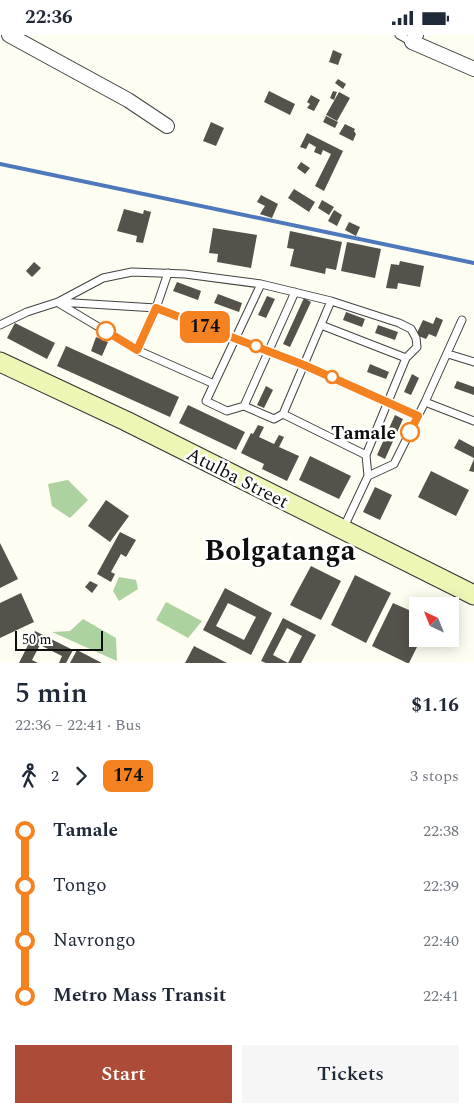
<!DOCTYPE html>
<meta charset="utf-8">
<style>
:root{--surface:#fff;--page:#f6f6f7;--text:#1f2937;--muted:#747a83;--accent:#ac4c38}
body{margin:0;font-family:Spectral,serif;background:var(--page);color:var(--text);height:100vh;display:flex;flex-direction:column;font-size:19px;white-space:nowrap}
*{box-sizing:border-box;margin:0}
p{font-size:16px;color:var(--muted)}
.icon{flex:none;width:28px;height:28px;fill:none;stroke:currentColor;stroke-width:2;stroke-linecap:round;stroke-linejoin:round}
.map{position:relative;height:628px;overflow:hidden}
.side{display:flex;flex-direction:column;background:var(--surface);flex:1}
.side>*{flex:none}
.badge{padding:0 10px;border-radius:8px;font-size:18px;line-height:32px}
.needle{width:32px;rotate:317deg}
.fabs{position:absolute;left:409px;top:562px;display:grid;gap:10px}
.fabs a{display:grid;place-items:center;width:50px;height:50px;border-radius:0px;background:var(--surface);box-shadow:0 2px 12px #0003;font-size:25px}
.scale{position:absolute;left:15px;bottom:12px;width:88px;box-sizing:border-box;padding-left:5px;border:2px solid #0e0e0e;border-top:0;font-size:14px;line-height:18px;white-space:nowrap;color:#0e0e0e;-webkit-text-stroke:4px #fff;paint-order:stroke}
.map>.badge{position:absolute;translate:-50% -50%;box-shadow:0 0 0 2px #fff}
.legs{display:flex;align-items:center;gap:8px;height:55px;padding:0 15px;font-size:16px}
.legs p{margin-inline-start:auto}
.summary{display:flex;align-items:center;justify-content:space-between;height:85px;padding:0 15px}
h1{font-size:28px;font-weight:600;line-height:38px}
.cta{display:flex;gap:10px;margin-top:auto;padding:10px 15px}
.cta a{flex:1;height:58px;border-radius:0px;background:var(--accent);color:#fff;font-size:20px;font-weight:600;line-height:58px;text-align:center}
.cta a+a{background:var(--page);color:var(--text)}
ul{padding:0 15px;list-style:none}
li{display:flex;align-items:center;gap:18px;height:55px;font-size:19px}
li i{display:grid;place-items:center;width:8px;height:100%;margin:0 6px;background:currentColor}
li i::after{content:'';width:12px;height:12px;margin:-6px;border:4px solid;border-radius:50%;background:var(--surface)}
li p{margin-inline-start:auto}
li:first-child i{background:linear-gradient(#0000 50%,currentColor 0)}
li:last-child i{background:linear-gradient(currentColor 50%,#0000 0)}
.status{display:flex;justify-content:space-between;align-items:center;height:35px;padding:0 25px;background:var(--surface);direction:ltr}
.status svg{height:14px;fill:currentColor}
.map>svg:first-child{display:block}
.forest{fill:#acd2a0}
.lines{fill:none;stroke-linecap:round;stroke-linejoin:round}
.stream{stroke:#4d78bc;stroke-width:4}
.building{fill:#55524c;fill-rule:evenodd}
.lane-casing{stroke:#414141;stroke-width:9}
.street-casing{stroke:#414141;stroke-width:16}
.secondary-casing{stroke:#303030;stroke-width:21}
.lane{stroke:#fff;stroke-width:7}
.street{stroke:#fff;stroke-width:14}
.secondary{stroke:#eef5b5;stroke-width:19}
.line-1-casing{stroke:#fff;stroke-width:11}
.line-1{stroke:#f58220;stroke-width:8}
.stop-1-dot{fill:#fff;stroke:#f58220;stroke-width:2.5}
.labels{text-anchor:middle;stroke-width:5;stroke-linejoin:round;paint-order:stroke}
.stop-label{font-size:19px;font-weight:bold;fill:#0e0e0e;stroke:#fff;text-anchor:end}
.street-label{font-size:19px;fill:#0e0e0e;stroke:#fff}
.town-label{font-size:29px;font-weight:bold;fill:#0e0e0e;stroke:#fff}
</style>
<div class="status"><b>22:36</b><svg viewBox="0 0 49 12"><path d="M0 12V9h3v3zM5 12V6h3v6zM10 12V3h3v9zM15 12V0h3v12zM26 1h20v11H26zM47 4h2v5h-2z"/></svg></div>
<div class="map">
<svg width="474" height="628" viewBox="0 0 474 628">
<rect width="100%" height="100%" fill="#fdfdf1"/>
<path class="forest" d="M68,445L88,465L70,483L52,471L48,449Z
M119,542L136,545L138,554L119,566L113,556Z
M166,567L202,586L188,603L156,585Z
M83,584L116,603L117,626L52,597L70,596Z"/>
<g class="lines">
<path class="stream" d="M0,129L474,228"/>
</g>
<path class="building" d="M333,15L342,19L338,30L329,27Z
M338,44L346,49L343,54L335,48Z
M269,56L295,69L290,80L264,67Z
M333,56L337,57L334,65L330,63Z
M339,57L350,63L337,86L326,80Z
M311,60L320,65L314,76L307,73L310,69L307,67Z
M326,81L338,87L335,93L323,87Z
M211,87L224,93L216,111L203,106Z
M345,89L355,94L354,96L356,99L353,106L339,99Z
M307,98L343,116L324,156L315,151L331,119L323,115L321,120L314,117L316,112L309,108L306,114L300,112Z
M301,127L310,133L305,139L297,133Z
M294,154L315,167L309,177L288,163Z
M261,160L278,169L272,183L260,179L265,171L257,167Z
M322,165L334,172L329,180L318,173Z
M124,174L143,179L144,175L151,177L143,208L136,207L137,201L117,196Z
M334,175L342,180L337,191L328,186Z
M349,187L360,192L356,201L345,195Z
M213,193L257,200L251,233L217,227L218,219L209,218Z
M290,196L342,207L336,235L326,233L325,239L290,231L294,214L287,213Z
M347,207L381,214L375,243L341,236Z
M400,226L424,231L420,252L398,248L397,254L386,253L391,229L399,230Z
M34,227L41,233L32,242L26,236Z
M177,247L201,256L198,265L173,256Z
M218,259L242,268L239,277L214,268Z
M267,261L275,264L266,283L258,280Z
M304,263L311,267L290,312L283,309Z
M346,277L365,284L362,292L343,285Z
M436,282L443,285L436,302L429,299L426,304L416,300L423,285L433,289Z
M15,288L55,308L47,324L7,303Z
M378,290L398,297L395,305L375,298Z
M96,302L108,307L102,321L91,316Z
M66,311L179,362L170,382L57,331Z
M370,329L389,337L386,344L367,337Z
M412,339L419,343L411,360L404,357Z
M457,346L474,352V360L454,353Z
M266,351L273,355L264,373L257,370Z
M188,370L245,397L236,415L179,388Z
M395,380L403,384L385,424L377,420Z
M258,390L264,392L259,402L274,409L279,400L284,402L279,412L299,421L287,446L262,434L264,429L241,418L251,398L253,399Z
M459,404L474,412V423L454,413Z
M310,421L351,441L339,464L299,445Z
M474,424V437L469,436Z
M431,436L469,455L456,481L418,462Z
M375,452L392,460L380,485L363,477Z
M106,465L129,481L110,507L88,491Z
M120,497L136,505L126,522L121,519L111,537L115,539L111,547L97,539Z
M0,508L18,544L0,553Z
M311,531L341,546L321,585L290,570Z
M355,540L391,558L366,608L331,590Z
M90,546L98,550L92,558L85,552Z
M225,553L272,578L251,620L203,595ZM228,568L256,582L244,605L216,591Z
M21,558L34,587L0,603V568Z
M393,568L418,579V604H421L409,628H407L372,611Z
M283,583L316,600L301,628H266L261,626ZM287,593L302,601L288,628L273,620Z
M35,596L73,615L66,628H59L62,621L40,610L32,625L38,628H19Z
M194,611L227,628H185Z
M77,615L102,628H70Z"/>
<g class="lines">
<defs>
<path id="lane" d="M399,0L412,7
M295,257L244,371L274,384L283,379L331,266
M58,267L156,273L304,330L418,381
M60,269L137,315L214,349
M0,290L27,277L58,267L103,243L132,237L185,239L261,249L331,266L399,288L411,294L416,303L417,312L406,323L366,420L368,441L343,494
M321,290L406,323
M137,315L156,273L168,238
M448,319L474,327
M425,367L474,386
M244,371L227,376L206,366L261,249
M283,379L366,420
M368,441L394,429L425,367L462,285"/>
<path id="street" d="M9,0L128,65L167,91
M416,0L412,7L474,34"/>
<path id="secondary" d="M0,327L126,386L474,560"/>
</defs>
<use href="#lane" class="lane-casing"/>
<use href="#street" class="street-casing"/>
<use href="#secondary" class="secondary-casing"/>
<use href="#lane" class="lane"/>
<use href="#street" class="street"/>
<use href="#secondary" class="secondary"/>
</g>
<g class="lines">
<defs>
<path id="line-1" d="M106,296L137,315L156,273L304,330L418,381L410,397"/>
</defs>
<use href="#line-1" class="line-1-casing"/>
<use href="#line-1" class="line-1"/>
</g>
<g class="stop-1-dot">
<circle cx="106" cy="296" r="9"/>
<circle cx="256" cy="311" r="6"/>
<circle cx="332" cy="342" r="6"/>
<circle cx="410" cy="397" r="9"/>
</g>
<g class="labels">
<g class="stop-label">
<text x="396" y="404">Tamale</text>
</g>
<g class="street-label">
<text transform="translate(238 442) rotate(27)" y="7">Atulba Street</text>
</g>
<g class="town-label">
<text x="280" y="525">Bolgatanga</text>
</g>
</g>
</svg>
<div class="fabs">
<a><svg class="needle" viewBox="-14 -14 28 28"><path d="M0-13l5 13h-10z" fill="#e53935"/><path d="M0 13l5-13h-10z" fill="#747a83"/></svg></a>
</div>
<div class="scale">50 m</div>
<b class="badge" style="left:205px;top:292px;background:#f58220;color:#111">174</b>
</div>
<section class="side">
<div class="summary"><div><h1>5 min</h1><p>22:36 – 22:41 · Bus</p></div><b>$1.16</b></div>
<div class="legs"><svg class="icon" aria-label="walk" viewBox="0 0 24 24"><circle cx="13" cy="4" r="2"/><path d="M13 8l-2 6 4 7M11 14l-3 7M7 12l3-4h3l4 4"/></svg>2<svg class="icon" aria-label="forward" viewBox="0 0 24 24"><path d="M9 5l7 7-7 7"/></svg><b class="badge" style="background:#f58220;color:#111">174</b><p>3 stops</p></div>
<ul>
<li><i style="color:#f58220"></i><b>Tamale</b><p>22:38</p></li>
<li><i style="color:#f58220"></i><span>Tongo</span><p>22:39</p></li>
<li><i style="color:#f58220"></i><span>Navrongo</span><p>22:40</p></li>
<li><i style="color:#f58220"></i><b>Metro Mass Transit</b><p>22:41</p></li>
</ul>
<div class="cta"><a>Start</a><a>Tickets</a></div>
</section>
